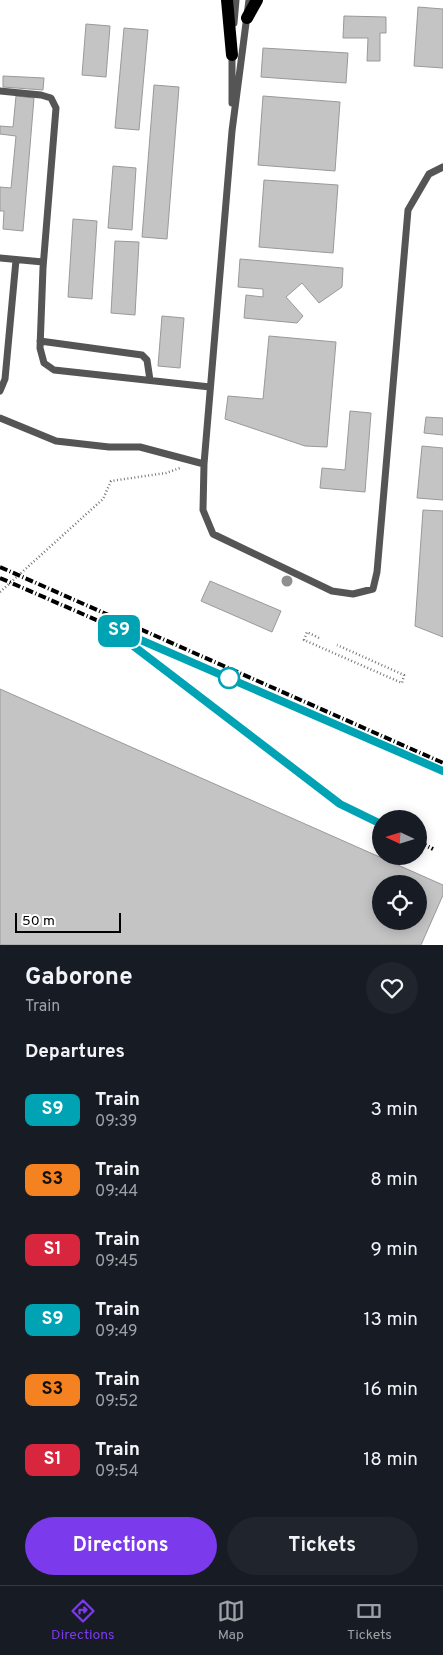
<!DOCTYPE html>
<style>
:root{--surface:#171b24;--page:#20242c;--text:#f1f3f6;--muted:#9ea1a6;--line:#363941;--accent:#7c3aed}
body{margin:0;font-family:Overpass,sans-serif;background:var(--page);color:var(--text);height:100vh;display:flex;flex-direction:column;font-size:19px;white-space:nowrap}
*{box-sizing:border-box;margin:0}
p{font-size:16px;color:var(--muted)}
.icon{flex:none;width:28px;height:28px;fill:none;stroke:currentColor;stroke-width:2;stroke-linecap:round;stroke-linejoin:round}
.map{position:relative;height:945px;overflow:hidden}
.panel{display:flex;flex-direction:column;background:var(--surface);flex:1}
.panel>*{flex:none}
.badge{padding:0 10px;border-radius:8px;font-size:18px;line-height:32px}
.needle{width:32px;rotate:274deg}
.buttons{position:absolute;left:372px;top:810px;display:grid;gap:10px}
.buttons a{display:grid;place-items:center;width:55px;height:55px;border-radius:50%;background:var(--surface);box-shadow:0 2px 12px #0003;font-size:25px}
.scale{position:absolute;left:15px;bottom:12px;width:106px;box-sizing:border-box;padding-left:5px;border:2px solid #000;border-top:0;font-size:14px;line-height:18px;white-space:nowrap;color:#000;-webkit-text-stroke:4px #fff;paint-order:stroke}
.map>.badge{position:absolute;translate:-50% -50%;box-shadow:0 0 0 2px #fff}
h2{padding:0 25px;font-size:19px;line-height:45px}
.round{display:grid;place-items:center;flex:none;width:52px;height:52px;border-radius:26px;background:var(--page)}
.summary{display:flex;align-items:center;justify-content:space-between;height:85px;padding:0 25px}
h1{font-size:24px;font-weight:700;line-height:38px}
.action{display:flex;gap:10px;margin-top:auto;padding:10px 25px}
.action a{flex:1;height:58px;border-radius:30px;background:var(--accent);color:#fff;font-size:20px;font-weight:700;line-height:58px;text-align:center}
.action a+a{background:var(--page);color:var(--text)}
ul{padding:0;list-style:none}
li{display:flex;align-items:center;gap:15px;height:70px;padding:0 25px}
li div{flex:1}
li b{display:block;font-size:19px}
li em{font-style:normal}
li .badge{min-width:55px;font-weight:700;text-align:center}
.tab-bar{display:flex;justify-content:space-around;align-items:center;height:70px;border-top:1px solid var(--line);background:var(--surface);font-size:14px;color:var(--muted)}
.tab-bar a{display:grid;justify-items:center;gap:2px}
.tab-bar .selected{color:var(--accent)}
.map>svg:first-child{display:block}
.building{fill:#c4c4c4;stroke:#999;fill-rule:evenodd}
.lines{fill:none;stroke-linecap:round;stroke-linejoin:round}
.path{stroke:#777;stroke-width:2.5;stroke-dasharray:1 2.5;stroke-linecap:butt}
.lane{stroke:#555;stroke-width:7}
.primary{stroke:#000;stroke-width:12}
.rail{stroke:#000;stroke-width:4;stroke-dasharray:8 2.5 1 2.5;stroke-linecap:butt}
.tree{fill:#8f8f8f}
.line-casing{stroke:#fff;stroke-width:11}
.line{stroke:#00a3b4;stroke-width:8}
.stop-dot{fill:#fff;stroke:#00a3b4;stroke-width:2.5}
</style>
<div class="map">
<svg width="443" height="945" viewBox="0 0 443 945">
<rect width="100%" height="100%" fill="#fff"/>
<path class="building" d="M418,7L443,9V68L414,66Z
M344,16L386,17V33H380V61H367L368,38H343Z
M86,24L110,26L106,77L82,75Z
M124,28L148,30L139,130L115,128Z
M263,48L348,53L346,83L261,77Z
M3,76L44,78L43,90L3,87Z
M154,85L179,87L167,239L142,237Z
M16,96L34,98L23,231L3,229L4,211H0V187L11,188L16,136L0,134V126L13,127Z
M263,96L340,102L335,171L258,165Z
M113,166L136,168L132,230L108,228Z
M264,180L338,185L333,253L259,247Z
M73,219L97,221L92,299L68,297Z
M115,241L139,242L135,315L111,313Z
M240,259L343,268L342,287L319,303L302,283L286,297L303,316L297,323L244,318L246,295L263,297V289L238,287Z
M162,316L184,318L180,368L158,366Z
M269,336L336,342L327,447L305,446L225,419L228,396L263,399Z
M350,411L371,413L365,492L320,488L322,468L345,470Z
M426,417L443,418V435L424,433Z
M422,446L443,448V500L417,498Z
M423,510L443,511V637L415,626Z
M210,581L281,611L272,632L201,601Z
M0,689L443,885V895L421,945H0ZM381,884H419V921H381Z"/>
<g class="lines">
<path class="path" d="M0,592L103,499L111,481L166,473L180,468
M319,638L307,632L304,640L402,683L404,675L337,645"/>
<path class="lane" d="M249,0L232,131L204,464L203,510L213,534L332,591L353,594L373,589L377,572L408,210L429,174L443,167
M234,23L236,0
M0,91L41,95L51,98L56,108L43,268L40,348L44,363L54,370L210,387
M232,103V51
M0,258L43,262
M40,341L142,355L147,360L150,380
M0,391L5,379L16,260
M0,418L56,441L109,447H140L204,464"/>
<path class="primary" d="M227,0L232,55
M247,18L257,0"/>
<path class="rail" d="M0,567L443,763
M0,578L379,743
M120,636L341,804L381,824
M419,842L433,849"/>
</g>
<circle class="tree" cx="287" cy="581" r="5.5"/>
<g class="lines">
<defs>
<path id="line" d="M381,824L340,804L106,625L443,771"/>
</defs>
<use href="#line" class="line-casing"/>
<use href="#line" class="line"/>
</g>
<circle class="stop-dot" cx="229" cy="678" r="10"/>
</svg>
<div class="buttons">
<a><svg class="needle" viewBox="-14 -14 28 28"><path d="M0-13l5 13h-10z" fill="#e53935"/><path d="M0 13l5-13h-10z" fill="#9ea1a6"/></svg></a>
<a><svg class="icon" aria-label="locate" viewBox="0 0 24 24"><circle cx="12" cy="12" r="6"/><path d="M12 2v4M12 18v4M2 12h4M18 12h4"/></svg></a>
</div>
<div class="scale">50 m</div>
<b class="badge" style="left:119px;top:631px;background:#00a3b4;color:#fff">S9</b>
</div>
<section class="panel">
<div class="summary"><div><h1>Gaborone</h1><p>Train</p></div><a class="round"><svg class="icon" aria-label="heart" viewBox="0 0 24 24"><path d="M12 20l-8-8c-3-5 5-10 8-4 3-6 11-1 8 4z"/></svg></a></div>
<h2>Departures</h2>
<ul>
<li><span class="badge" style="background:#00a3b4;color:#fff">S9</span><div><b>Train</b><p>09:39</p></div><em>3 min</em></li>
<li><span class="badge" style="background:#f58220;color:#111">S3</span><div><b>Train</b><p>09:44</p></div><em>8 min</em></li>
<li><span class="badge" style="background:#d7263d;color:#fff">S1</span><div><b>Train</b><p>09:45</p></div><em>9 min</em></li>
<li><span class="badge" style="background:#00a3b4;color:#fff">S9</span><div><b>Train</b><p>09:49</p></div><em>13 min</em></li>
<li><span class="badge" style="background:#f58220;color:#111">S3</span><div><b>Train</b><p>09:52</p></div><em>16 min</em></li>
<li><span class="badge" style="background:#d7263d;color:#fff">S1</span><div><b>Train</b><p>09:54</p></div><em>18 min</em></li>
</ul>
<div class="action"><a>Directions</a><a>Tickets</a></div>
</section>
<nav class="tab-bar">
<a class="selected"><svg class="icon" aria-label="directions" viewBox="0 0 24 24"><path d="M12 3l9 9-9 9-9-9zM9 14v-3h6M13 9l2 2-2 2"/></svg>Directions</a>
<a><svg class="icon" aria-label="map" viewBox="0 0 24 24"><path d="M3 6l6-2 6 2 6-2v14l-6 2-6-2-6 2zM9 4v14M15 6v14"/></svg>Map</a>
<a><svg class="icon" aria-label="tickets" viewBox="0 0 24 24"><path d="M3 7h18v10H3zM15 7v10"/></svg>Tickets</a>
</nav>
